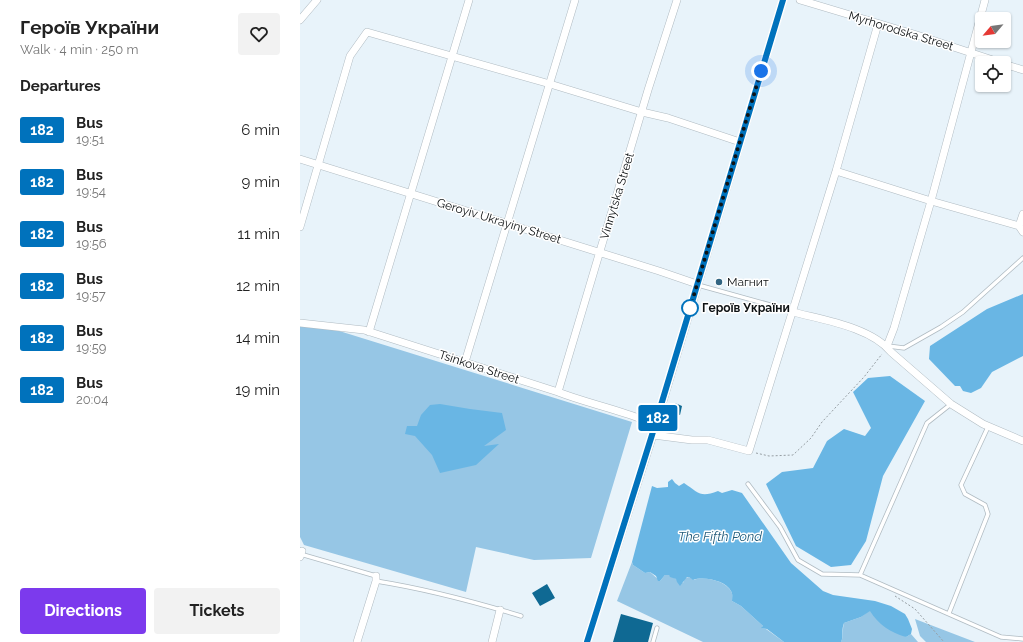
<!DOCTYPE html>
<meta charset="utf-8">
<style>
:root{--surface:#fff;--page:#f2f2f2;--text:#222;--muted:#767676;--accent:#7c3aed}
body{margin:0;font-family:Raleway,sans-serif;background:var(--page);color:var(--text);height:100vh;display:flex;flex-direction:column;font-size:15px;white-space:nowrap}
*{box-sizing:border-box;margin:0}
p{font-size:13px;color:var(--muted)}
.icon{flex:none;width:22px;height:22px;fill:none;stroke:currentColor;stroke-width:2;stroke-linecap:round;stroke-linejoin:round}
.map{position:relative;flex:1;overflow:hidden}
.side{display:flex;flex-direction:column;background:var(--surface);width:300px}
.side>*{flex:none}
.badge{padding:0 8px;border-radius:3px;font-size:14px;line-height:26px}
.needle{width:26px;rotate:241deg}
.fabs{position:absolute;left:675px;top:12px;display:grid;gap:8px}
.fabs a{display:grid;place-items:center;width:36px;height:36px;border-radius:4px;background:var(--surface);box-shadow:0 1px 3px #0004;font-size:20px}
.you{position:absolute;width:20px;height:20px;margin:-10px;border:3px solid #fff;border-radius:50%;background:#1a73e8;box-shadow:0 0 0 6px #1a73e833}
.map>.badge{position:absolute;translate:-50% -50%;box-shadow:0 0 0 2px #fff}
h2{padding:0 20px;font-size:15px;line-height:36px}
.round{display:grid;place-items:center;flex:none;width:42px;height:42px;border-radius:4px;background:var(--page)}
.overview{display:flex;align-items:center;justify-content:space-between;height:68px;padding:0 20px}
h1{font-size:19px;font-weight:700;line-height:30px}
.primary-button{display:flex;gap:8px;margin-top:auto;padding:8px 20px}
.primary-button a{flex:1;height:46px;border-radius:4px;background:var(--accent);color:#fff;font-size:16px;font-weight:700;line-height:46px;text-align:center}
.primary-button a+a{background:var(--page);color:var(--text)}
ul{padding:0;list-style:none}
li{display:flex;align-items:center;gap:12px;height:52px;padding:0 20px}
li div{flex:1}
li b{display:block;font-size:15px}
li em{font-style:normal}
li .badge{min-width:44px;font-weight:700;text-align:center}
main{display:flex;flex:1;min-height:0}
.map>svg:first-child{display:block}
.green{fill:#96c6e5}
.water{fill:#69b6e4}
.building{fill:#0f6993}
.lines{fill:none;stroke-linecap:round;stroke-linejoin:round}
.lane-casing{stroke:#b0bbc2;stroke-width:5}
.street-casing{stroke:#b0bbc2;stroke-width:8}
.path{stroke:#969ea3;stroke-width:1;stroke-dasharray:2 2;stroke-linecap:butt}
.lane{stroke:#fff;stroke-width:3.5}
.street{stroke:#fff;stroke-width:7}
.line-casing{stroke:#fff;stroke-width:9}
.line{stroke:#0072bc;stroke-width:6}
.walk{stroke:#0e1214;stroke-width:4;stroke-dasharray:0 7.2}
.poi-dot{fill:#326582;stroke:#fff;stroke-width:1.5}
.stop-dot{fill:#fff;stroke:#0072bc;stroke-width:2}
.labels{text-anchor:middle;stroke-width:3;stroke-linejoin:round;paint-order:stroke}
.street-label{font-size:12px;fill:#0e1214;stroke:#fff}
.poi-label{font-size:12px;fill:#0e1214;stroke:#fff;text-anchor:start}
.stop-label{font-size:12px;font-weight:bold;fill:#0e1214;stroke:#fff;text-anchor:start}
.water-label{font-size:13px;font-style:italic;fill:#1e5978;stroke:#fff}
</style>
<main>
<section class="side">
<div class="overview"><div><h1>Героїв України</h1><p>Walk · 4 min · 250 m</p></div><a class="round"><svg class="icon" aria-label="heart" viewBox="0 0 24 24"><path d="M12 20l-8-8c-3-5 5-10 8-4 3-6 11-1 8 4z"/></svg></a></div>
<h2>Departures</h2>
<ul>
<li><span class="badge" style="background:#0072bc;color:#fff">182</span><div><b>Bus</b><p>19:51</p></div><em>6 min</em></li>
<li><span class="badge" style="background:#0072bc;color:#fff">182</span><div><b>Bus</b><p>19:54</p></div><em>9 min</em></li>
<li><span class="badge" style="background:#0072bc;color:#fff">182</span><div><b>Bus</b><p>19:56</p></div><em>11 min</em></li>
<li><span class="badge" style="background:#0072bc;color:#fff">182</span><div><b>Bus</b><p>19:57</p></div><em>12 min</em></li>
<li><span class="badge" style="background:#0072bc;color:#fff">182</span><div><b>Bus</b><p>19:59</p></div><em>14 min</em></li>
<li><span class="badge" style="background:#0072bc;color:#fff">182</span><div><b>Bus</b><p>20:04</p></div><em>19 min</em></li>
</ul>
<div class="primary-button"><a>Directions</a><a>Tickets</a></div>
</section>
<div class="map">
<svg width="723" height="642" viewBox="0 0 723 642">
<rect width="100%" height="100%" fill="#e8f3fa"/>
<path class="green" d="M0,325H20L332,422L291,558L234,560L176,547L166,592L4,545L0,537Z
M332,562L333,565L345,573L350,572L360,581L365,575H369L383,583L385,578L389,577L394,580C404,576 425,581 431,591C433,594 432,597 432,601L441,606L463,626L462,628L466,629L484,642H403L317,601Z
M570,610L606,637L611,634L618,642H541C544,636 542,630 544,623L561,617Z
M615,619L675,642H626L620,636Z"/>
<path class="water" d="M723,294V356L692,372L681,388L671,393L663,391L660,386H655L629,359L630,346L687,309Z
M590,376L625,401L583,476L566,541L551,565L531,567L496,546L466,484L482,472L513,468L527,441L544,429L565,436L571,428L553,392L568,378Z
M140,404L170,409L202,413L206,430L184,446L199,444L176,465L140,473L132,455L115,436L105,434L107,426H117L121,415L130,405Z
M372,479L375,483L379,486L384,483C399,493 400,498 418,491L422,493L432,490L442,493L491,563L523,591L533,595L575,601L591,606L605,614L608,619L612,629L611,634L606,637C591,633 578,624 570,611L561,617L544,623C541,630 544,636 541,642H484L467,629L461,628L463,626L441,606L432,601C432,597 433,594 431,591C426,581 404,576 393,580L389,577H387L380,586L377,582L376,579L370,577L369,575H365L360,581H358L356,576L350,572L345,573L333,565L332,562L352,486L357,488L368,487V482Z"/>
<path class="building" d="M375,403L382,406L380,415L372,413Z
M247,584L255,598L240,606L232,593Z
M321,614L353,623L348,642H313Z"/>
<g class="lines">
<defs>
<path id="lane" d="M398,285L492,311
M588,346L604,348L641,327L663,312L723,258
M448,484L480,527L498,560L522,574L560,575L627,423L651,404
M0,554L76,576
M560,575L701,637L723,639
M76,581C126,589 172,601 221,616
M649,613L688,514L685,505L665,494L661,485L688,427
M353,642L357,628"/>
<path id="street" d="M500,0L617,35L702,63
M0,20L17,0
M704,64L723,70
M0,159L359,271L397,284
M536,171L631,201L719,226L723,232
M719,226L723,214
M0,227L50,56L67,32L250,84L342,112L368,118L440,142
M493,312C523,320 571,327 591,352L651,404L683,424L723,441
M0,323L64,330L258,392C281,401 304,406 327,414C337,417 345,421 356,424
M69,332L169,0
M587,346L594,328L631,201L685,0
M165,362L275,0
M258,392L348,90L377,0
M353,435L392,440H408L449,451L536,171L578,24
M0,557L2,551
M57,642L76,581V576
M192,642L200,610
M287,642L353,435L483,0"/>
</defs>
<use href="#lane" class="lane-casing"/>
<use href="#street" class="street-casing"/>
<path class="path" d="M456,453L469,456L493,455L511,438L522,422L564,377L582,354
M595,596L615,609L644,642"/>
<use href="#lane" class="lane"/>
<use href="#street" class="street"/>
</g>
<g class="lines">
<defs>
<path id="line" d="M287,642L352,435L483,0"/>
</defs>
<use href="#line" class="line-casing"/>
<use href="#line" class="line"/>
<path class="walk" d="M390,308L461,71"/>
</g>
<circle class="poi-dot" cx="419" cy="282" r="4"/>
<circle class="stop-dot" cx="390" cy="308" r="8"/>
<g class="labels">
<g class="street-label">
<text transform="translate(601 31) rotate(17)" y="4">Myrhorodska Street</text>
<text transform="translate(317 196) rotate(-73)" y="4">Vinnytska Street</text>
<text transform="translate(199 221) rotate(17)" y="4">Geroyiv Ukrayiny Street</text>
<text transform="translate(179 367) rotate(18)" y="4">Tsinkova Street</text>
</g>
<g class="poi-label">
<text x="427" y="286">Магнит</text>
</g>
<g class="stop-label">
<text x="402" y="312">Героїв України</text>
</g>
<g class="water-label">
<text x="420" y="541">The Fifth Pond</text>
</g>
</g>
</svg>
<div class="fabs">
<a><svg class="needle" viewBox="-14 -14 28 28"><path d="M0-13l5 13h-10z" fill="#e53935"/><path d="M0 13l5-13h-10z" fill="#767676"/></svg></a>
<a><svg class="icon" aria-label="locate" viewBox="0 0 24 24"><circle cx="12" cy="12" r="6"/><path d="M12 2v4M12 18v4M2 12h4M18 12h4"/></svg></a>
</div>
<div class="you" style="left:461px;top:71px"></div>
<b class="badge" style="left:358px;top:418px;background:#0072bc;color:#fff">182</b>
</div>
</main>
